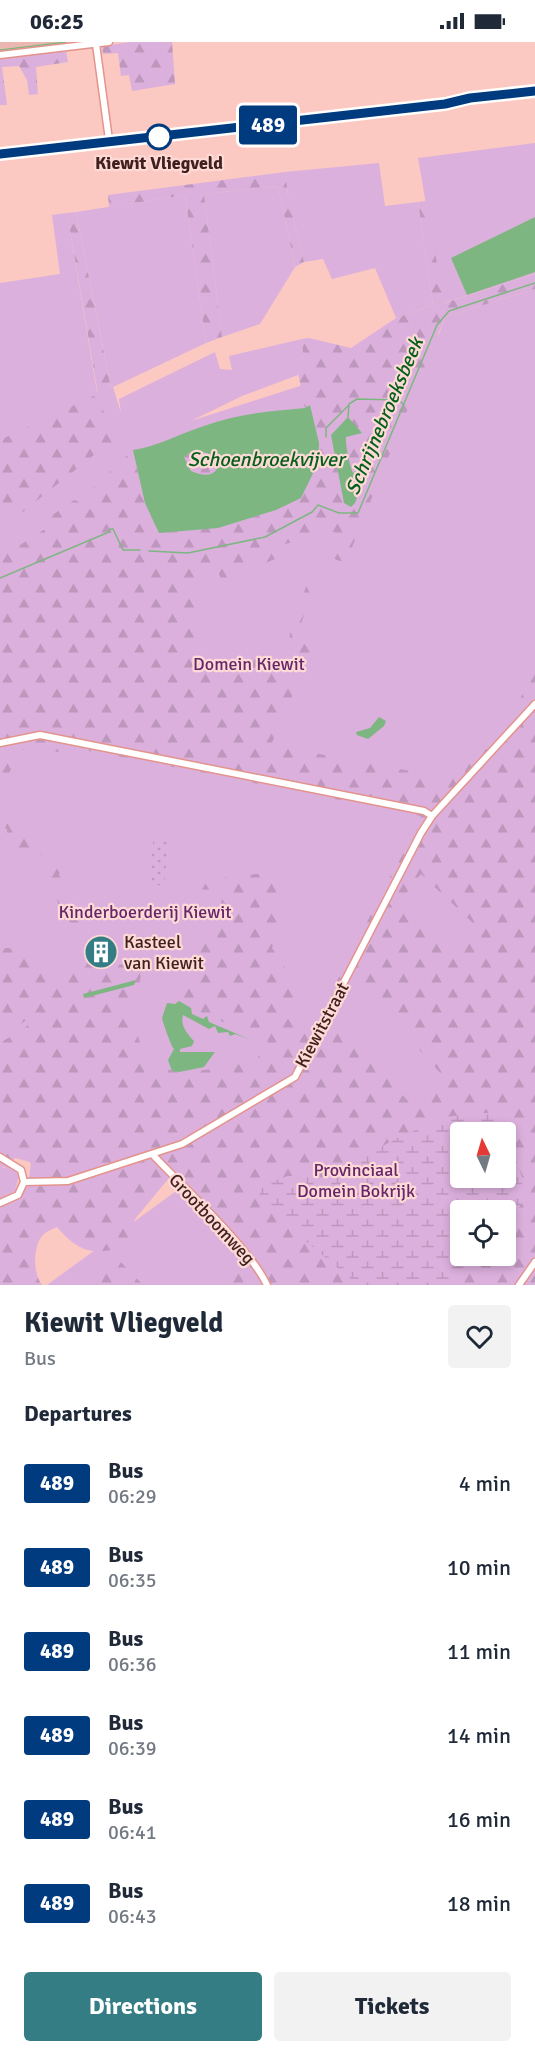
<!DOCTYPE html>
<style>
:root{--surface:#fff;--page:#f2f2f3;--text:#1f2937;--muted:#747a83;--accent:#357d85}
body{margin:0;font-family:Signika,sans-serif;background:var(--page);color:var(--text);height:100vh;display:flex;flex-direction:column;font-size:22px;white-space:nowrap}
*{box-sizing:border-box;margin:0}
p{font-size:20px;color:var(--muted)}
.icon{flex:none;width:33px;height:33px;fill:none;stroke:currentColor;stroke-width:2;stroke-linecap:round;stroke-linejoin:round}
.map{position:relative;height:1243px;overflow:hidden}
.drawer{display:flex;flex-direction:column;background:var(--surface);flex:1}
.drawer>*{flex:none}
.badge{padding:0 12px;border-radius:4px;font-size:21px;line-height:39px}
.needle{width:39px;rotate:355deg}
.tools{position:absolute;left:450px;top:1080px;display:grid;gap:12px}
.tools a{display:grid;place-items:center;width:66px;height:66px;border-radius:6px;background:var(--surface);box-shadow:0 3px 9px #0003;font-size:30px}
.map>.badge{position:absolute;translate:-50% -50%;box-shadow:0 0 0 3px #fff}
h2{padding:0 24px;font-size:22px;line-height:54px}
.round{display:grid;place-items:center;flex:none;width:63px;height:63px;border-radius:6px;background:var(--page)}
.summary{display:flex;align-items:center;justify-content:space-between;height:102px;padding:0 24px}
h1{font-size:28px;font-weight:700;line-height:45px}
.primary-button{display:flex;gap:12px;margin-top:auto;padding:12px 24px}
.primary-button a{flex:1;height:69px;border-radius:6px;background:var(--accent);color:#fff;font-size:24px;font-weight:700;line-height:69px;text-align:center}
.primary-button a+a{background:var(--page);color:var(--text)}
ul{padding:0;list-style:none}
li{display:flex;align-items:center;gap:18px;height:84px;padding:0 24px}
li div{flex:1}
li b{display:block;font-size:22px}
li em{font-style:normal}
li .badge{min-width:66px;font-weight:700;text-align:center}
.status{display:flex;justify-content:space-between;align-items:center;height:42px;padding:0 30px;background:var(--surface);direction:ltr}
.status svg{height:16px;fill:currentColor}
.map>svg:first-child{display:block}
.built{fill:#edb7b1}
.green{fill:#dcb0dd;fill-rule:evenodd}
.forest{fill:url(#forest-firs);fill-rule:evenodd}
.wetland{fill:url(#wetland-marsh)}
.garden{fill:url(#garden-dots)}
.water{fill:#7db680;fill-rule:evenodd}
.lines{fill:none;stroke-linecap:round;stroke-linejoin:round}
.stream{stroke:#7db680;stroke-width:1.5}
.street-casing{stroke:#e3938b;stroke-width:9}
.street{stroke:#fff;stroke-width:6}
.line-casing{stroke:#fff;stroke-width:14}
.line{stroke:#003b80;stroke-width:9}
.stop-dot{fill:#fff;stroke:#003b80;stroke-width:3}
.labels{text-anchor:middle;stroke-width:4.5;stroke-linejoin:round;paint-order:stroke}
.stop-label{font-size:18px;font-weight:bold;fill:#3f201d;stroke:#fddad6}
.park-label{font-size:18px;fill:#662669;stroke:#fddad6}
.poi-label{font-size:18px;fill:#3f201d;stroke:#fddad6;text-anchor:start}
.street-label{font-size:18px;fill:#3f201d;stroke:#fddad6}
.water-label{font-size:20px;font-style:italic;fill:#055f1b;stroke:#fddad6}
</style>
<div class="status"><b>06:25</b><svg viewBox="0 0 49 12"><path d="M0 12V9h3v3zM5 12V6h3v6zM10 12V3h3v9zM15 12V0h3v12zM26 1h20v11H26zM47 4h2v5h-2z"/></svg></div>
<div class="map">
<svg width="535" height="1243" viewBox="0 0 535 1243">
<defs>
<pattern id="forest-firs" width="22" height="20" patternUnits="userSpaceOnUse" patternTransform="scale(1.5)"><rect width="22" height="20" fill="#dcb0dd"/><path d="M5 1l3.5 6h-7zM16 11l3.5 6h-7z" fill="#be97bd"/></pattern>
<pattern id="wetland-marsh" width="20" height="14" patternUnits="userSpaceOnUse" patternTransform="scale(1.5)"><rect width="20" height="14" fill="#dcb0dd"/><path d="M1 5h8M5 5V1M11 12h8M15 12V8" fill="none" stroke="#be97bd"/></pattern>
<pattern id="garden-dots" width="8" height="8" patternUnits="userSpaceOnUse" patternTransform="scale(1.5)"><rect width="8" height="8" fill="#dcb0dd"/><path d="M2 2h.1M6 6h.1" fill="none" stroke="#be97bd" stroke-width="1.8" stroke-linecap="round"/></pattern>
</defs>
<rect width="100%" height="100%" fill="#fbc8c2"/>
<path class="built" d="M0,0H63L0,7Z"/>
<path class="green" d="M535,101V232L443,261L418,116Z
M379,121L385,164L418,160L433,263L396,276L375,226L332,237L323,217L304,220L293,174L298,151L288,152L285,130Z
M278,144L295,225L260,282L222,295L204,152Z
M185,153L206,301L113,345L121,371L119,357L215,310L220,327L232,328L229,314L302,297L303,315L298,326V333L242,354L191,379L312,340L439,292L445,275L535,247V1243H47L267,1083L115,1133L31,1121L0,1104V241L60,232L52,173L67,171L97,350L111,345L76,170ZM460,1090H506V1136H460ZM460,1168H506V1214H460Z
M0,1124L4,1126L9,1124L19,1133L15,1149L0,1156Z"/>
<path class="forest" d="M131,0H172L175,42L132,49L129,33L121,34L118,11L103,12L102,4Z
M66,9L68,20L36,25L38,52L29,53L27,38L19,24L2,25L7,63H0V17Z
M285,130L288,152L298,150L301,173L293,174L304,220L295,225L278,144L204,152L222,295L206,301L185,153L109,165L108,153Z
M426,159L444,261L535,232V247L445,275L346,520L336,518L331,512L335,490L310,496L319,525L296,598L313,606L271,703L453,737L515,668L535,625V1243H442L488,1214H506V1190L523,1158L522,1135L497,1070L446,1075L395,1097L328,1137L288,1134L290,1187L358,1243H217L239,1223L215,1192L223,1185L202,1162L195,1163L169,1136L135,1177L126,1204C94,1214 79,1211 57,1185C53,1187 47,1189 44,1192C32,1203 33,1232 42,1243H0V1156L28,1144L31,1120L15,1116L7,1126L0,1124V1001L27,984L40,969L0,996V911L5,906C29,906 41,918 53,938L79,920L91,916L142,927L133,978L144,1013L155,1024L183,1031L232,1024L256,1018L268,999L174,959L180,939L194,940L196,925H193L201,893L217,895L223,848L176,847V827L185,825L184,840L275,830L280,888L272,906L290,934L298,978L312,988L421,774L92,709L66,711L28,706L17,711L0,756V516L48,485L51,474L74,458L84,461L93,457L92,447L133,408L145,461L159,491C213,486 251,480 301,456L319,401L313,364L305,366L297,326L303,315L302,297L309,296L351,306L396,276L433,263L418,160ZM331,393L355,394L346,395C345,400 350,425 353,431L363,422L367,427L344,461ZM302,498L311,519L310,534L290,588L289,617L198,613L197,525L214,520L222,539L275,517L272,505ZM421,832L477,885L454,916L400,859ZM349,929L442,1033L407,1058L328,972Z
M76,170L111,346L98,352L115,405L109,401L0,488V398L98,352L67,171Z
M197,409L214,414L219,422L214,431L200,433L187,424L184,414Z
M0,763L22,779L57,821L61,828L59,833L85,881L76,887L60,868L57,857L46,860L45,853L50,843L45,832L49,819L35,808L8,806L7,787L0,784Z
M114,1213L143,1243H81L93,1235Z"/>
<path class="wetland" d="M498,1070L505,1090H460V1136H506V1091L522,1135L523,1158L506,1190V1168H460V1214H488L442,1243H358L258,1159L262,1143L288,1134L328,1136L395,1097L446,1075Z"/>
<path class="garden" d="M153,799L168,800L164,843L150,844Z"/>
<path class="water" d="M535,175V230L467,253L451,216Z
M310,363L319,401L318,421L301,456L276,468L218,486L159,491L145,461L133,408C159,404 179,392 204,384C237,372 270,369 305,366ZM191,410C203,408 213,411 219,422C215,436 203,434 191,429L184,415Z
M348,375L362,391L346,395C345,401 350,425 353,431L364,422L367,427L355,461L351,465L344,461L331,393Z
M379,675L386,679L384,684L368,697L357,693L356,690L370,686Z
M136,938L134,943L84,956L83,952Z
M179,959L191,966L192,972L203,977L207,974L209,980L251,998L235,992L230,994L228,990L218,991L215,984L209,987L183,973C180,983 187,992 194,999L192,1004L180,1007V1010H215L204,1025L179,1030L172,1029L168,1018L174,1007C170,1002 163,980 162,976L167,961L175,962Z"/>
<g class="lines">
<path class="stream" d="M0,8L66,0
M348,375L349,362L357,357L399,358L403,362
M326,395V386L349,363
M149,509L188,511L265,495L312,470L318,463L339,471H358L437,283L449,269L535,241
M0,536L109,490L110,487H113L123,508H140"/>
<defs>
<path id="street" d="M96,2L109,98
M0,13L109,0
M0,112L445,62L470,56L535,49
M0,701L40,693L424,769L432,774
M153,1113C184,1146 249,1205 267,1243
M0,1115L21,1128L24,1140L18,1153L0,1161
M24,1140L68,1139L182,1102L295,1035L421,791L432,774L535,662
M519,1243L535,1220"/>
</defs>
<use href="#street" class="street-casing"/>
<use href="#street" class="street"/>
</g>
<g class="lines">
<defs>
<path id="line" d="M0,112L445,62L470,56L535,49"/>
</defs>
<use href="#line" class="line-casing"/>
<use href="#line" class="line"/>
</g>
<defs>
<symbol id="building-disc" viewBox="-11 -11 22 22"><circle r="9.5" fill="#357d85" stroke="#fddad6"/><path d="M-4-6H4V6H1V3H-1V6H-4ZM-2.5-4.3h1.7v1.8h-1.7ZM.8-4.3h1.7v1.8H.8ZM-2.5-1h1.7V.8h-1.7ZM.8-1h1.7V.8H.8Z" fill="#fff"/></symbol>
</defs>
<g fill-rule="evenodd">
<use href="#building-disc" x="82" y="891" width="38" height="38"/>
</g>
<circle class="stop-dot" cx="159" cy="95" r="12"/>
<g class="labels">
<g class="stop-label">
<text x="159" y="127">Kiewit Vliegveld</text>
</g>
<g class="park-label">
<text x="249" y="628">Domein Kiewit</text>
<text x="145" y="876">Kinderboerderij Kiewit</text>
<text x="356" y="1134">Provinciaal<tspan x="356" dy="21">Domein Bokrijk</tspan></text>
</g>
<g class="poi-label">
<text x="124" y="906">Kasteel<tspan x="124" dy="21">van Kiewit</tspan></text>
</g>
<g class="street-label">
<text transform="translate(322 983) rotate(-62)" y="6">Kiewitstraat</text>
<text transform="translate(212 1177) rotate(47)" y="6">Grootboomweg</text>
</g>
<g class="water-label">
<text transform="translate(384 374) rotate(-67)" y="7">Schrijnebroeksbeek</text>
<text x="266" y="424">Schoenbroekvijver</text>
</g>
</g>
</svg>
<div class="tools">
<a><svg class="needle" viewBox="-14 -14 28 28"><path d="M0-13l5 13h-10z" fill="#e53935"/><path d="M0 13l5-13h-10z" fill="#747a83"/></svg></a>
<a><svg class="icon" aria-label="locate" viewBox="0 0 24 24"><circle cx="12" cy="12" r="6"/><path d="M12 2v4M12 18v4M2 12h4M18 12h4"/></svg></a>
</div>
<b class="badge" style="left:268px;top:83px;background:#003b80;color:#fff">489</b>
</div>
<section class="drawer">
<div class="summary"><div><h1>Kiewit Vliegveld</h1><p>Bus</p></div><a class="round"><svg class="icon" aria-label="heart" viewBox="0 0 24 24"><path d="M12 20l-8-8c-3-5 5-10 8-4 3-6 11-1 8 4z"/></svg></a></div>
<h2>Departures</h2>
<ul>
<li><span class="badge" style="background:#003b80;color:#fff">489</span><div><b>Bus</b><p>06:29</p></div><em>4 min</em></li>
<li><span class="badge" style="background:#003b80;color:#fff">489</span><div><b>Bus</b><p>06:35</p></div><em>10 min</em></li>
<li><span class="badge" style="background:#003b80;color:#fff">489</span><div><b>Bus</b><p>06:36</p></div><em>11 min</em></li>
<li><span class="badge" style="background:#003b80;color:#fff">489</span><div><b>Bus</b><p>06:39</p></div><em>14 min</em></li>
<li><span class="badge" style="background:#003b80;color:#fff">489</span><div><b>Bus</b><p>06:41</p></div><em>16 min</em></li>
<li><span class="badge" style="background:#003b80;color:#fff">489</span><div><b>Bus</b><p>06:43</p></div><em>18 min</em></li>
</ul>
<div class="primary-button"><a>Directions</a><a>Tickets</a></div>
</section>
